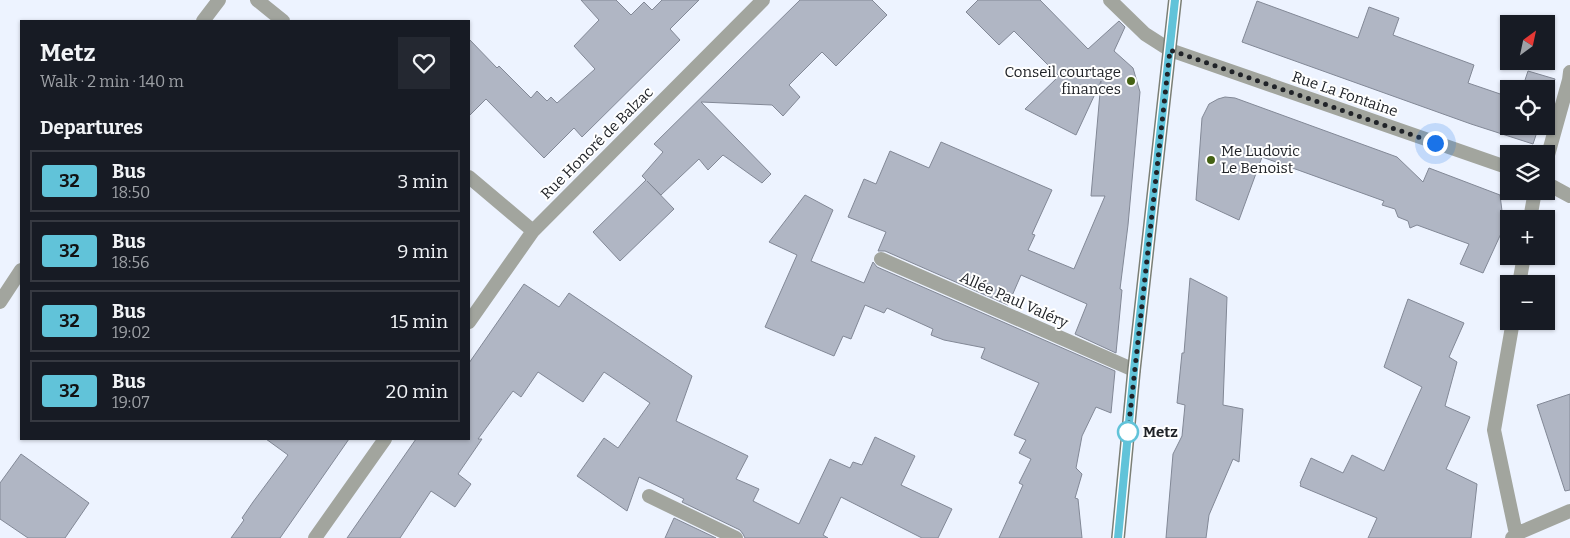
<!DOCTYPE html>
<meta charset="utf-8">
<style>
:root{--surface:#171b24;--page:#242831;--text:#f1f3f6;--muted:#9ea1a6;--line:#363941}
body{margin:0;font-family:Bitter,serif;background:var(--page);color:var(--text);height:100vh;display:flex;flex-direction:column;font-size:19px;white-space:nowrap}
*{box-sizing:border-box;margin:0}
p{font-size:16px;color:var(--muted)}
.icon{flex:none;width:28px;height:28px;fill:none;stroke:currentColor;stroke-width:2;stroke-linecap:round;stroke-linejoin:round}
.map{position:relative;flex:1;overflow:hidden}
.panel{position:absolute;left:20px;top:20px;width:450px;height:420px;display:flex;flex-direction:column;background:var(--surface);border-radius:0px;box-shadow:0 1px 4px #0004}
.panel>*{flex:none}
.badge{padding:0 10px;border-radius:4px;font-size:18px;line-height:32px}
.needle{width:32px;rotate:33deg}
.tools{position:absolute;left:1500px;top:15px;display:grid;gap:10px}
.tools a{display:grid;place-items:center;width:55px;height:55px;border-radius:0px;background:var(--surface);box-shadow:0 1px 4px #0004;font-size:25px}
.you{position:absolute;width:25px;height:25px;margin:-12px;border:4px solid #fff;border-radius:50%;background:#1a73e8;box-shadow:0 0 0 8px #1a73e833}
.map>.badge{position:absolute;translate:-50% -50%;box-shadow:0 0 0 2px #fff}
h2{padding:0 20px;font-size:19px;line-height:45px}
.round{display:grid;place-items:center;flex:none;width:52px;height:52px;border-radius:0px;background:var(--page)}
.headline{display:flex;align-items:center;justify-content:space-between;height:85px;padding:0 20px}
h1{font-size:24px;font-weight:700;line-height:38px}
ul{padding:0;list-style:none}
li{display:flex;align-items:center;gap:15px;height:62px;margin:0 10px 8px;padding:0 10px;border:2px solid var(--line);border-radius:0px}
li div{flex:1}
li b{display:block;font-size:19px}
li em{font-style:normal}
li .badge{min-width:55px;font-weight:700;text-align:center}
.map>svg:first-child{display:block}
.building{fill:#b0b6c4;stroke:#828896}
.lines{fill:none;stroke-linecap:round;stroke-linejoin:round}
.minor{stroke:#a2a59e;stroke-width:14}
.tertiary{stroke:#a2a59e;stroke-width:14}
.secondary{stroke:#7b7f76;stroke-width:14}
.line-casing{stroke:#fff;stroke-width:11}
.line{stroke:#61c3d9;stroke-width:8}
.walk{stroke:#202328;stroke-width:5;stroke-dasharray:0 9}
.poi-dot{fill:#456214;stroke:#fff;stroke-width:2}
.stop-dot{fill:#fff;stroke:#61c3d9;stroke-width:2.5}
.labels{text-anchor:middle;stroke-width:4;stroke-linejoin:round;paint-order:stroke}
.poi-label{font-size:15px;fill:#202328;stroke:#fff;text-anchor:end}
.street-label{font-size:15px;fill:#202328;stroke:#fff}
.stop-label{font-size:15px;font-weight:bold;fill:#202328;stroke:#fff;text-anchor:start}
</style>
<div class="map">
<svg width="1570" height="538" viewBox="0 0 1570 538">
<rect width="100%" height="100%" fill="#edf3ff"/>
<path class="building" d="M581,0H616L631,15L644,2L652,10L662,0H699L670,29L680,40L582,137L574,128L544,158L486,99L469,116V39L497,68L499,66L531,98L537,91L547,101L551,97L557,103L595,69L574,46L599,20Z
M800,0H872L887,15L836,66L822,52L789,85L800,97L783,116L772,105L701,102L771,174L762,183L723,155L708,170L699,159L661,195L647,181L674,209L620,261L593,232L646,180L642,176L663,152L654,144Z
M978,0H1040L1088,49L1119,21L1125,27L1114,51L1133,68L1140,92L1128,225L1120,289L1122,290L1116,353L1075,334L1087,304L1021,275L1008,305L885,251H878L886,232L848,217L864,179L876,184L890,151L929,168L941,142L1052,190L1032,234L1035,235L1028,250L1074,269L1105,196H1091L1101,81L1076,135L1025,109L1059,76L1014,31L999,45L966,12Z
M1257,1L1358,38L1369,7L1399,18L1393,35L1474,65L1468,83L1509,97V126H1539L1533,144L1471,124L1242,42Z
M1528,71L1555,79L1546,105V89H1522Z
M1225,97L1235,98L1397,157L1423,182L1429,168L1500,195L1504,227L1483,273L1460,264L1469,244L1417,225L1410,228L1408,221L1398,217L1395,209L1382,205L1384,201L1262,157L1239,220L1196,200L1202,118L1209,104L1218,99Z
M805,195L833,210L811,261L864,283L873,262L877,267L1115,371L1111,413L1096,407L1082,436L1076,468L1082,474L1075,498L1078,499L1082,538H999L1023,485L1019,483L1031,459L1019,453L1026,440L1014,435L1039,383L981,358L985,348L944,340L931,335L933,329L887,308L884,313L865,305L851,339L843,336L834,356L765,327L797,255L769,242Z
M1190,278L1227,297L1223,405L1243,409L1239,462L1233,459L1209,515L1206,538H1166L1173,454L1182,436L1185,405L1177,403L1182,353H1184Z
M524,284L559,307L569,293L692,376L676,421L748,456L736,479L759,489L753,501L799,524L830,459L850,468L853,462L862,465L875,437L915,456L901,485L952,509L938,538H922L841,497L823,535L828,538H745L743,534L740,530L682,502L684,499L639,477L627,511L577,476L604,438L618,448L650,403L604,372L583,402L538,372L521,397L513,391L478,439H482L458,474L471,484L455,507L431,491L400,538H347L416,439H469V363Z
M1408,299L1464,323L1449,357L1457,362L1445,406L1470,417L1446,469L1477,484L1471,538H1368L1377,518L1300,486L1301,484L1300,483L1311,458L1343,473L1352,455L1384,471L1422,387L1384,367Z
M1570,394V490L1565,491L1537,405Z
M266,439H349L280,538H231L244,520L242,518L253,502L288,455Z
M21,454L89,503L65,538H28L0,519V483Z
M674,518L716,538H665Z"/>
<g class="lines">
<path class="minor" d="M257,0L283,21
M203,21L219,0
M1170,50L1509,168
M1546,162L1569,80L1570,72
M469,177L533,231
M1546,183L1570,196
M1530,219L1535,191
M881,259L1134,370
M1519,284L1524,256
M0,302L21,270
M469,322L533,231L763,0
M649,496L736,538
M1516,534L1570,511
M315,538L385,439
M1512,538L1516,534L1494,430L1513,321"/>
<path class="tertiary" d="M1110,0L1145,34L1170,50"/>
<path class="secondary" d="M1118,538L1134,370L1175,0"/>
</g>
<g class="lines">
<defs>
<path id="line" d="M1118,538L1134,370L1175,0"/>
</defs>
<use href="#line" class="line-casing"/>
<use href="#line" class="line"/>
<path class="walk" d="M1128,432L1170,50L1435,143"/>
</g>
<g class="poi-dot">
<circle cx="1131" cy="81" r="5"/>
<circle cx="1211" cy="160" r="5"/>
</g>
<circle class="stop-dot" cx="1128" cy="432" r="10"/>
<g class="labels">
<g class="poi-label">
<text x="1121" y="77">Conseil courtage<tspan x="1121" dy="17">finances</tspan></text>
<text x="1221" y="156" text-anchor="start">Me Ludovic<tspan x="1221" dy="17">Le Benoist</tspan></text>
</g>
<g class="street-label">
<text transform="translate(1345 94) rotate(19)" y="5">Rue La Fontaine</text>
<text transform="translate(597 143) rotate(-45)" y="5">Rue Honoré de Balzac</text>
<text transform="translate(1014 300) rotate(24)" y="5">Allée Paul Valéry</text>
</g>
<g class="stop-label">
<text x="1143" y="437">Metz</text>
</g>
</g>
</svg>
<div class="tools">
<a><svg class="needle" viewBox="-14 -14 28 28"><path d="M0-13l5 13h-10z" fill="#e53935"/><path d="M0 13l5-13h-10z" fill="#9ea1a6"/></svg></a>
<a><svg class="icon" aria-label="locate" viewBox="0 0 24 24"><circle cx="12" cy="12" r="6"/><path d="M12 2v4M12 18v4M2 12h4M18 12h4"/></svg></a>
<a><svg class="icon" aria-label="layers" viewBox="0 0 24 24"><path d="M12 4l9 5-9 5-9-5zM3 14l9 5 9-5"/></svg></a>
<a>+</a>
<a>−</a>
</div>
<div class="you" style="left:1435px;top:143px"></div>
<section class="panel">
<div class="headline"><div><h1>Metz</h1><p>Walk · 2 min · 140 m</p></div><a class="round"><svg class="icon" aria-label="heart" viewBox="0 0 24 24"><path d="M12 20l-8-8c-3-5 5-10 8-4 3-6 11-1 8 4z"/></svg></a></div>
<h2>Departures</h2>
<ul>
<li><span class="badge" style="background:#61c3d9;color:#111">32</span><div><b>Bus</b><p>18:50</p></div><em>3 min</em></li>
<li><span class="badge" style="background:#61c3d9;color:#111">32</span><div><b>Bus</b><p>18:56</p></div><em>9 min</em></li>
<li><span class="badge" style="background:#61c3d9;color:#111">32</span><div><b>Bus</b><p>19:02</p></div><em>15 min</em></li>
<li><span class="badge" style="background:#61c3d9;color:#111">32</span><div><b>Bus</b><p>19:07</p></div><em>20 min</em></li>
</ul>
</section>
</div>
